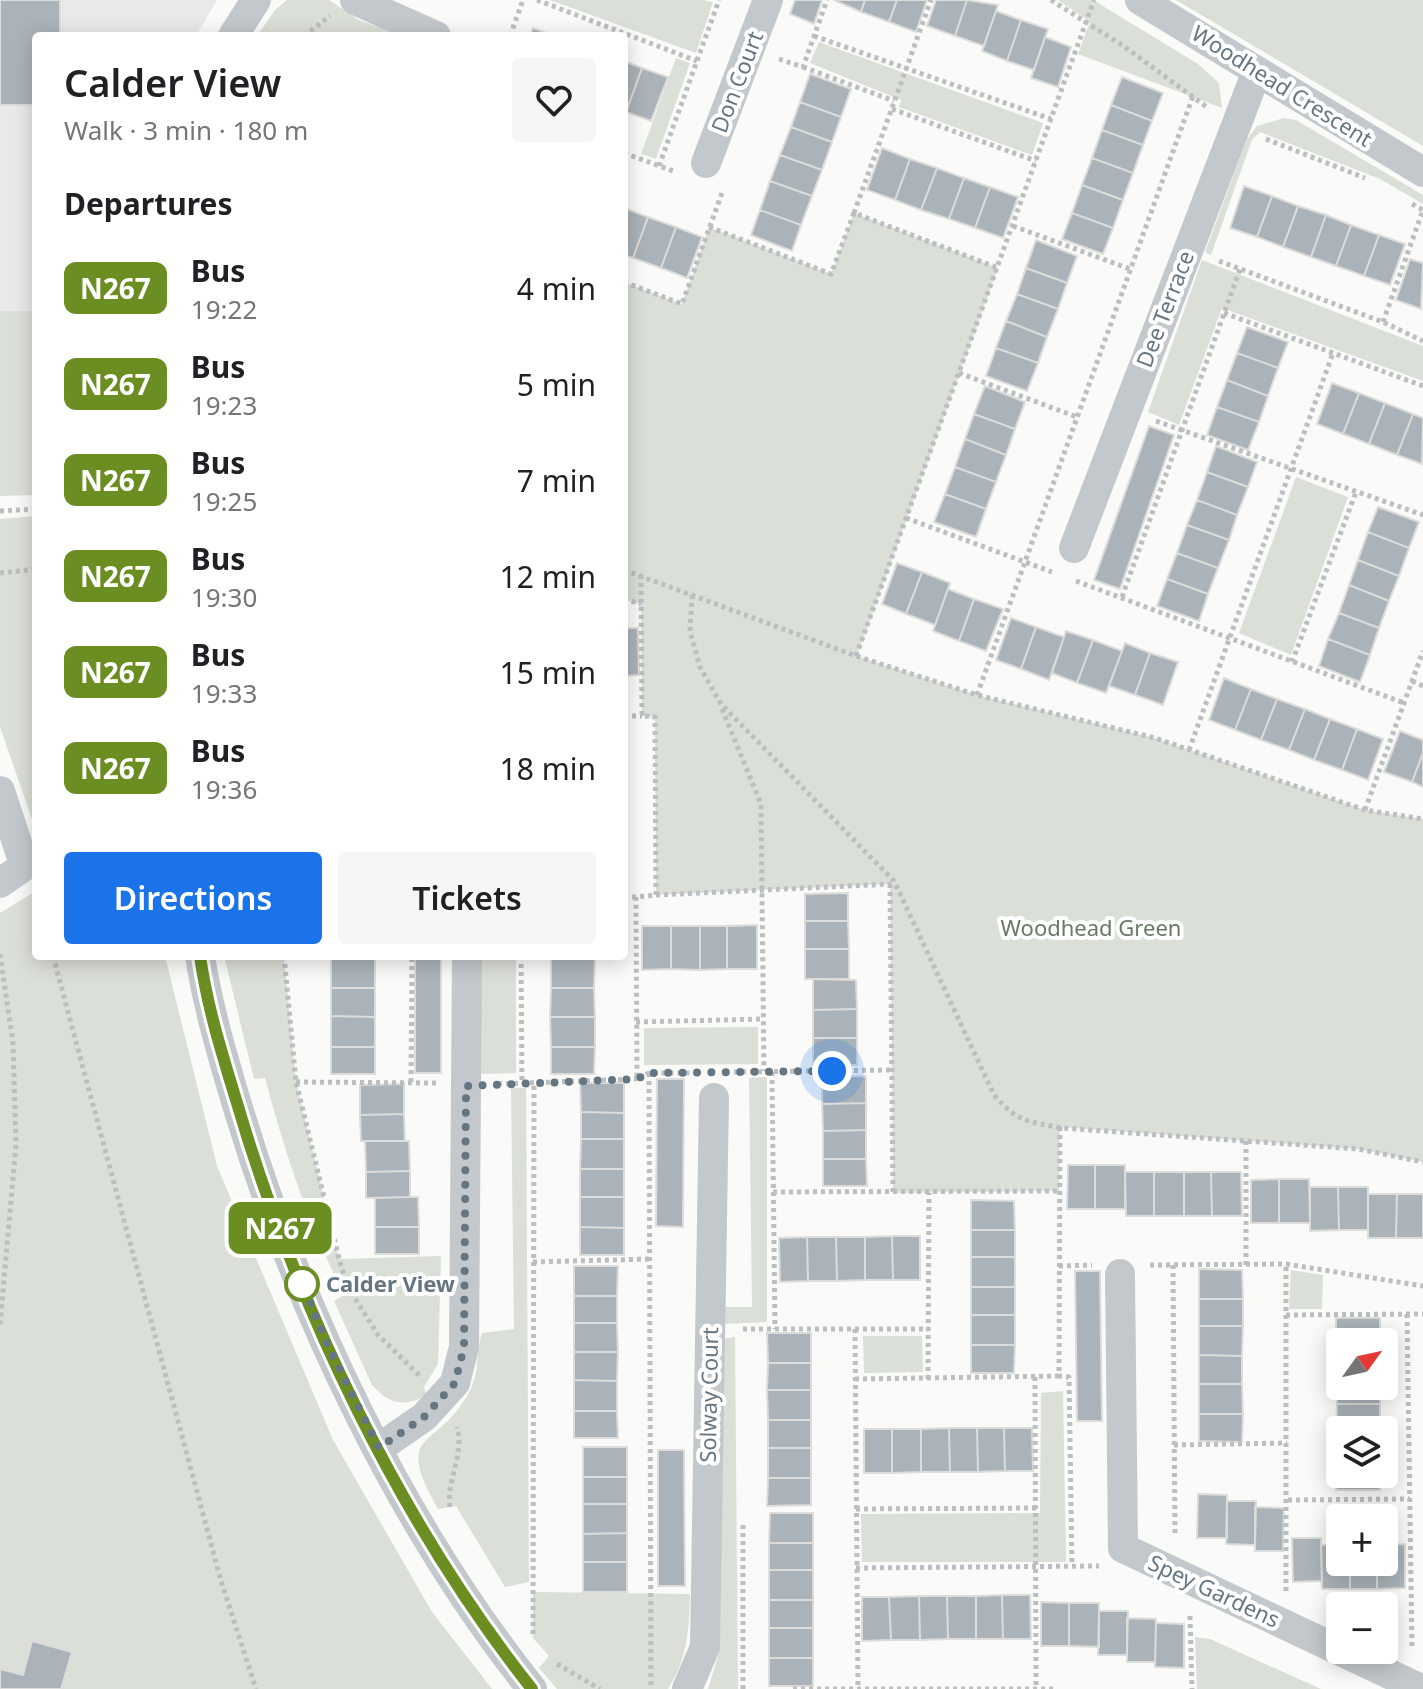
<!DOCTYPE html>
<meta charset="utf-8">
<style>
:root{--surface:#fff;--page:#f6f6f6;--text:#202124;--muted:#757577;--accent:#1a73e8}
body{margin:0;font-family:"Noto Sans",sans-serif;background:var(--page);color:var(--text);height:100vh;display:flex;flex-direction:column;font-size:30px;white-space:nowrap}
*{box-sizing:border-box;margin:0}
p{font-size:26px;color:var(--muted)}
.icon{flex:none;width:44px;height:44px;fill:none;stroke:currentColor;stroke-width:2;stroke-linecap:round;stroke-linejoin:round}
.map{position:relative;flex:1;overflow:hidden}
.drawer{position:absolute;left:32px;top:32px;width:596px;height:928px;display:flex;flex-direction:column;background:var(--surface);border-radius:8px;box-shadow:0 4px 20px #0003}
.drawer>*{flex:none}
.badge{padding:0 16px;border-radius:12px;font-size:28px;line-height:52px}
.needle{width:52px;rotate:57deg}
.controls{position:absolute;left:1326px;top:1328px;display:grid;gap:16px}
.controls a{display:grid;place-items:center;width:72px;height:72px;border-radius:8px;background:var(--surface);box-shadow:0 4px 20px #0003;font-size:40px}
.you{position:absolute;width:40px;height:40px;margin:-20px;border:6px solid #fff;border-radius:50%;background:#1a73e8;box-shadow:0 0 0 12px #1a73e833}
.map>.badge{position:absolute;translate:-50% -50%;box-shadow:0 0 0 4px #fff}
h2{padding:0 32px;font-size:30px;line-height:72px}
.round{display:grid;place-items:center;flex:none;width:84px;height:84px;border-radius:8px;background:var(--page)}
.overview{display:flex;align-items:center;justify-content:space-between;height:136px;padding:0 32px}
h1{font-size:38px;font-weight:600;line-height:60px}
.cta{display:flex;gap:16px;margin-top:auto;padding:16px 32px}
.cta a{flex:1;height:92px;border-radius:8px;background:var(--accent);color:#fff;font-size:32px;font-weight:600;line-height:92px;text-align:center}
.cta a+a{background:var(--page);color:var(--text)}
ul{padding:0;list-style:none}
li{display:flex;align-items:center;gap:24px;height:96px;padding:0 32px}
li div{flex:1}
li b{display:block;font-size:30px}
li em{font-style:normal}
li .badge{min-width:88px;font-weight:700;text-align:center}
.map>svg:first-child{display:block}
.built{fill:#e8e9e9}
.green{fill:#dadfd7}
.building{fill:#aab3b9;stroke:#dcdcda;stroke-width:2}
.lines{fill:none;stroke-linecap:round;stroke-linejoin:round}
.path{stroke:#bbbfc2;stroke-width:5;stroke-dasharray:4 4;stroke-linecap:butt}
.minor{stroke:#c3c8cc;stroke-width:30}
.line-casing{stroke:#fff;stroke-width:18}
.line{stroke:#6b8e23;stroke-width:12}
.walk{stroke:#657683;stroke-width:8;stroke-dasharray:0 14.4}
.stop-dot{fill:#fff;stroke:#6b8e23;stroke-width:4}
.labels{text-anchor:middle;stroke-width:8;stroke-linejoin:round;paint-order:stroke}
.street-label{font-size:22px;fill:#657683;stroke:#fff}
.park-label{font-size:22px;fill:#687a64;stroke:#fff}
.stop-label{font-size:22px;font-weight:bold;fill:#657683;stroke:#fff;text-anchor:start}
</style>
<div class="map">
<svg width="1423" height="1689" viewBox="0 0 1423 1689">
<rect width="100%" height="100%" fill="#fafaf8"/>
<path class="built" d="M0,0H217L196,36H36V311H0Z"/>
<path class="green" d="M287,0H329L359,20L403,36H257L275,10Z
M550,0H703L713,2L696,53Z
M1058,0H1093L1198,64L1219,83L1222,108L1078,54L1090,22Z
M1176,0H1423V146Z
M819,42L1043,123L1032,155L899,107L901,100L810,63Z
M676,58L690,63L656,159L641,154Z
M1284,118L1296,120L1423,195V204L1380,179L1260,132L1252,140L1211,255L1205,252L1247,139L1257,126Z
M854,213L998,268L857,656L977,695L1155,738L1365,810L1423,819V1162L1358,1149L1060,1127L1059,1191L893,1193L890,884L656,895L655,718L642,716L641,605L624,599V282L682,304L709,227L831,274Z
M1202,260L1423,346V381L1222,308L1179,425L1148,412Z
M0,311H36V495L0,496Z
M1296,477L1348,497L1291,655L1239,633Z
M36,516V824L34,825L0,727V519Z
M36,891V956H165L217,1166L333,1440L432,1612L492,1689H0V913Z
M224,956H284L296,1082L339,1259L441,1256L438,1364L424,1387L426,1395C404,1408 389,1404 372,1385L334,1301L344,1295C308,1223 286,1156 265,1078L254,1079Z
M482,956H516V1073L480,1074Z
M758,1027V1064L644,1065V1028Z
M767,1077V1322L721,1324L722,1307H752L749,1078Z
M511,1088H526L529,1582L505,1587L456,1506L438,1509C392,1428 437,1451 468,1394C481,1371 475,1355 482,1333L514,1329Z
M1291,1270L1323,1275L1322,1309H1289Z
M863,1336H922L923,1372L864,1373Z
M735,1337L738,1689H708L719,1653L723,1339Z
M1063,1391L1066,1562H862L861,1514L1040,1513L1041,1393Z
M533,1592L690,1594C689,1630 688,1657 668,1689H557L539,1668L549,1656L533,1638Z
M1195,1637L1210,1639L1321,1689H1197Z"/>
<path class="building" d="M0,0H60V36H36V105H0Z
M795,0H822L814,24L790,14Z
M834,0H865L861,12Z
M865,0H897L889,22L861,12Z
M897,0H927L916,32L889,22Z
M936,0H967L955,36L927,26Z
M967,0L998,5L984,46L955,36Z
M996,11L1021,20L1007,61L982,51Z
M1021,20L1048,29L1034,70L1007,61Z
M533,28L554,36H530Z
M1045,37L1071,47L1058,87L1031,78Z
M624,61L642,68L626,112L624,111Z
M642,68L668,77L651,121L626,112Z
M810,74L851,89L841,117L800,102Z
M1122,77L1163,93L1152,121L1111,105Z
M800,102L841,117L832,142L791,127Z
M1111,105L1152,121L1143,145L1102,130Z
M791,127L832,142L822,170L780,155Z
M1102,130L1143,145L1133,173L1092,158Z
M882,148L910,159L895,200L867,190Z
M780,155L822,170L812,196L770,181Z
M1092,158L1133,173L1123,200L1082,185Z
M910,159L937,168L921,210L895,200Z
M937,168L964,178L949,219L921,210Z
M964,178L990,187L975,228L949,219Z
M770,181L812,196L801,225L760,210Z
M1082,185L1123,200L1113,228L1072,213Z
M1244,186L1272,196L1257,237L1230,228Z
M990,187L1018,197L1003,238L975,228Z
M1272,196L1298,206L1283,247L1257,237Z
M1298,206L1326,215L1311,257L1283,247Z
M624,208L648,217L633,258L624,255Z
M760,210L801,225L792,251L751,235Z
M1072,213L1113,228L1103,254L1062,239Z
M1326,215L1351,225L1336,266L1311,257Z
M648,217L676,227L661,268L633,258Z
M1351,225L1379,235L1364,276L1336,266Z
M676,227L702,237L687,278L661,268Z
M1379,235L1405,244L1390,285L1364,276Z
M1036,240L1077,256L1067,283L1026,268Z
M1410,259L1423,263L1421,309L1396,300Z
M1026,268L1067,283L1058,309L1017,294Z
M1017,294L1058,309L1047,337L1006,321Z
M1006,321L1047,337L1038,363L996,348Z
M1247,327L1288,342L1278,368L1237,353Z
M996,348L1038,363L1027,391L986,376Z
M1237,353L1278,368L1268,396L1227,380Z
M1227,380L1268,396L1259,422L1217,407Z
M1332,383L1359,393L1343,434L1317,424Z
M985,386L1025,402L1015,429L974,414Z
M1359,393L1385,403L1369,444L1343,434Z
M1385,403L1413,414L1397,455L1369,444Z
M1217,407L1259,422L1248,450L1207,435Z
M974,414L1015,429L1006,455L965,439Z
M1413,414L1423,418L1422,464L1397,455Z
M1149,426L1174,435L1120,589L1094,580Z
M965,439L1006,455L996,482L955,467Z
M1216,446L1257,462L1248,487L1207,472Z
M955,467L996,482L986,509L945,494Z
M1207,472L1248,487L1237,515L1197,500Z
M945,494L986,509L976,537L934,522Z
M1197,500L1237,515L1229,540L1187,525Z
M1378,507L1419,522L1409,548L1368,532Z
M1187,525L1229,540L1218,568L1177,553Z
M1368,532L1409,548L1399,576L1358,560Z
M1177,553L1218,568L1208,594L1167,579Z
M1358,560L1399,576L1389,601L1349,585Z
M897,563L922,572L906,614L882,604Z
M922,572L950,583L935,625L906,614Z
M1167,579L1208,594L1199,621L1157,606Z
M1349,585L1389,601L1379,628L1339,613Z
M948,589L974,599L959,641L933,631Z
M974,599L1003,609L986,651L959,641Z
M1339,613L1379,628L1370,655L1328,639Z
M1011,618L1036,627L1021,669L996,660Z
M1036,627L1064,637L1049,680L1021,669Z
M624,628H638L639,675L624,676Z
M1066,631L1093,640L1077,683L1052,673Z
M1328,639L1370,655L1360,682L1319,666Z
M1093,640L1122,651L1106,693L1077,683Z
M1125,643L1150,653L1135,695L1109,686Z
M1150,653L1178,662L1163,705L1135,695Z
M1224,678L1251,689L1235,730L1209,720Z
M1251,689L1277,699L1261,740L1235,730Z
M1277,699L1305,709L1289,750L1261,740Z
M1305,709L1330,719L1314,760L1289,750Z
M1330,719L1357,729L1342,770L1314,760Z
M1357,729L1383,739L1368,780L1342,770Z
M1400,731L1423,740V753L1412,782L1384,772Z
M1423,753V787L1412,782Z
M848,893V921H805V894Z
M805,921H848L849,949H805Z
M757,925V969H727V926Z
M642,926H671V969L642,970Z
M671,926H700V970L671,969Z
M700,926H727V969L700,970Z
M805,949H849V979H805Z
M331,956H375V959L331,958Z
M415,956H441V1073H415Z
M551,956H595V959H551Z
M331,958L375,959V988H331Z
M551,959H595L594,988H551Z
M813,979L856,980L857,1009L813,1010Z
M331,988H375V1017L331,1016Z
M551,988H594L595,1017H550Z
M857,1009V1038H813V1010Z
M331,1016L375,1017V1047H331Z
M550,1017H595V1047H551Z
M813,1038H857V1065H813Z
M331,1047H375V1074H331Z
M551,1047H595L594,1074H551Z
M866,1076V1103L822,1104V1077Z
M657,1079H684L683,1227L656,1226Z
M580,1083H624V1113L581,1112Z
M404,1084V1114L360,1115V1085Z
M866,1103V1130L823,1131L822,1104Z
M581,1112L624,1113V1139H581Z
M404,1114L405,1141H361L360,1115Z
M866,1130V1159H823V1131Z
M581,1139H624V1169H580Z
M365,1141H409L410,1171L366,1172Z
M823,1159H866L867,1186H823Z
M1068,1165H1095V1209H1067Z
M1095,1165H1125V1209H1095Z
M580,1169H624V1197H580Z
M410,1171V1197L366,1198V1172Z
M1125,1172H1154V1216H1126Z
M1154,1172H1184V1216H1154Z
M1184,1172H1211L1212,1216H1184Z
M1211,1172H1241L1242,1216H1212Z
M1279,1179V1223H1251V1180Z
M1279,1179H1309L1310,1223H1279Z
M1310,1187H1338L1339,1230L1310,1231Z
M1338,1187H1368V1230H1339Z
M1368,1194H1397L1396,1238H1368Z
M1397,1194H1423V1238H1396Z
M410,1197H418L419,1227H375V1198Z
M580,1197H624V1228L580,1227Z
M971,1200L1014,1201L1015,1230H971Z
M375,1227H419V1254H375Z
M580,1227L624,1228V1255H580Z
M971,1230H1015V1257H971Z
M892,1236L893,1280H865V1237Z
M892,1236H920V1280H893Z
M807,1237L808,1281L780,1282L779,1238Z
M807,1237H836L837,1281H808Z
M836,1237H865V1280L837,1281Z
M971,1257H1015V1287H971Z
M574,1266H618L617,1296H574Z
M1199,1269L1242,1270L1243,1299H1199Z
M1075,1271H1100L1102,1421H1077Z
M971,1287H1015V1315H971Z
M574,1296H617V1323H574Z
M1199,1299H1243V1326H1199Z
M971,1315H1015V1345H971Z
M1336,1318H1380V1342H1340V1348H1336Z
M574,1323H617L618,1352H574Z
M1199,1326H1243L1242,1356L1199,1355Z
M767,1333H811V1363H768Z
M971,1345H1015L1014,1373H971Z
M1336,1348H1340V1375H1336Z
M574,1352H618L617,1381L574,1380Z
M1199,1355L1242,1356V1384H1199Z
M768,1363H811V1390H767Z
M1336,1375H1340V1386H1380V1404H1337Z
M574,1380L617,1381V1411H574Z
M1199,1384H1242L1243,1414H1199Z
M767,1390H811V1420H768Z
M1337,1404H1380V1430L1336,1432Z
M574,1411H617L618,1438H574Z
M1199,1414H1243L1242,1442L1199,1441Z
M768,1420H811V1448H768Z
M949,1428L950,1472H921V1429Z
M949,1428H977L978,1472H950Z
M977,1428H1004L1005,1471L978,1472Z
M1004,1428H1032L1033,1471H1005Z
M864,1429H892V1473H864Z
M892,1429H921V1472L892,1473Z
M1336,1432H1340V1463H1336Z
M583,1447H627V1477H583Z
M768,1448H811V1478H768Z
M658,1450H684L685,1586H658Z
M1336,1463H1340V1474H1380V1490H1336Z
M583,1477H627V1504H583Z
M768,1478H811V1505L767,1506Z
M1198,1494L1227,1495V1538H1197Z
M1227,1501H1256L1255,1545L1226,1544Z
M583,1504H627V1533L583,1534Z
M1255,1507L1284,1508L1283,1551H1255Z
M770,1513H813V1543H769Z
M627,1533V1562H583V1534Z
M1292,1538H1321L1322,1581L1293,1582Z
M769,1543H813V1570H769Z
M1405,1544V1588L1377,1589V1562H1384V1545Z
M1321,1545H1340V1562H1350V1589H1322Z
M583,1562H627V1592H583Z
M1350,1562H1377V1589H1350Z
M769,1570H813V1600H769Z
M1002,1595L1003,1639H976V1596Z
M1002,1595H1030L1031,1639H1003Z
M919,1596H947L948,1639L920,1640Z
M919,1596L920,1640H891L889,1597Z
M947,1596H976V1639H948Z
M862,1597H889L891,1640L862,1641Z
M769,1600H813V1628H769Z
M1041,1602L1069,1603V1646H1041Z
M1069,1603H1099V1647L1069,1646Z
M1099,1611H1128L1127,1655H1098Z
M1127,1618L1156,1619L1155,1662H1127Z
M1156,1623L1184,1624V1668L1155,1667Z
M769,1628H813V1658H769Z
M32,1641L72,1652L61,1689H0V1669L23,1675Z
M769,1658H813V1686H769Z"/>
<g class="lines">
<path class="path" d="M537,0L697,61
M1051,0L1125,47L1208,108
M304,36L330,16
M510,36L523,0
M814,36L1051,119
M779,59L803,67L827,0
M803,67L894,101
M892,109L1036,161
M1266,139L1365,178
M624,153L676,172
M659,166L719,0
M1412,204L1423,210
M854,213L931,0
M1013,226L1130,269
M709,227L831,274L854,213L998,268
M1219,261L1383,322L1423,341
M624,282L682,304L723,190
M1224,313L1423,386
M1383,322L1423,210
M959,373L1077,417
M1156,421L1423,515
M0,511L36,509
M906,518L1052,572
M624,570L856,656L977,695L1155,738L1365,810L1423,819
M0,573L36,569
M641,575L642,716L655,717L656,895L636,897L637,1079L649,1073H692
M1076,581L1404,703
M692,595L690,631L700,667L721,704L894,881L994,1095C1017,1122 1029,1122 1062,1128L1358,1149L1423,1162
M1122,597L1240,269
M624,599L641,604
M856,656L1094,0
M1292,662L1356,492
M1412,681L1423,686
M977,695L1193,96
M722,709L761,804L764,1071
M624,716H642
M1189,750L1333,353
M1365,810L1423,651
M890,884L893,1193
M656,895L891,884
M624,897H636
M0,954L13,1043L16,1144L0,1325
M53,956L221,1581L256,1689
M284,956L296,1082L341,1267L353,1295L378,1335L421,1377
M521,956L522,1083
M636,1022L764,1019
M734,1072L891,1070
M772,1072L775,1329
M649,1073L651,1689
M296,1082L436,1083
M411,1082L412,956
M498,1084L637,1079
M1060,1127L1059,1376L1069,1377L1072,1566
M773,1192L1059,1191
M533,1262L650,1259
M1150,1265L1286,1264L1423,1286
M1173,1265L1175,1536
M1246,1265V1141
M1059,1266L1092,1265
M1407,1314L1412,1648
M1286,1315L1423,1314
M743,1329H929
M855,1329L858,1687
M1035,1377L1036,1689
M855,1379L1059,1376
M928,1379L929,1193
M1174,1445L1287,1443
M1288,1500L1410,1499
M450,1507C446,1481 465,1453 457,1427
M856,1509L1036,1508
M856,1568L1099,1566
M1286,1591V1264
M1190,1616L1192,1689
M533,1634L534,1083
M557,1664L600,1689
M743,1689V1522
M793,1689H1054"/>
<path class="minor" d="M355,0L436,36
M1140,0L1423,172
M233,36L256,0
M706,163L768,0
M1074,548L1257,71
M0,791L24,864
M0,883L36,858
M200,956C208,1008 223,1058 238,1108C299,1310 400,1524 532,1689
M1120,1274L1123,1548L1421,1689
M379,1448L424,1417L455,1383L464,1347L467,956
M687,1689L705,1647L714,1098"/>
</g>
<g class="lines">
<defs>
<path id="line" d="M200,956C207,1006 222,1054 237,1103C297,1307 399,1521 532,1689"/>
</defs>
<use href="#line" class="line-casing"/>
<use href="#line" class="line"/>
<path class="walk" d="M302,1284L301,1280L327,1344L379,1448L424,1417L455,1383L464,1347L466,1086L637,1079L649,1073L832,1071"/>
</g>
<circle class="stop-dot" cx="302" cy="1284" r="16"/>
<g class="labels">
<g class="street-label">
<text transform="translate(737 82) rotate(-69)" y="8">Don Court</text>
<text transform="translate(1282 86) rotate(32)" y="8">Woodhead Crescent</text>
<text transform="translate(1165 309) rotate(-69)" y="8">Dee Terrace</text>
<text transform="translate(709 1395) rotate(-89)" y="8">Solway Court</text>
<text transform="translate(1214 1591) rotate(25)" y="8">Spey Gardens</text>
</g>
<g class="park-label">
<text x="1091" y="936">Woodhead Green</text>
</g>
<g class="stop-label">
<text x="326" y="1292">Calder View</text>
</g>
</g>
</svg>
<div class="controls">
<a><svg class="needle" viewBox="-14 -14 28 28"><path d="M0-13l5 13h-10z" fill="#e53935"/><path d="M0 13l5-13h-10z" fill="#757577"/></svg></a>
<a><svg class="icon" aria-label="layers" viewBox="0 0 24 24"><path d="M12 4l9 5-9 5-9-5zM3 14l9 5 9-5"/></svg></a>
<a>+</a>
<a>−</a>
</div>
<div class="you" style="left:832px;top:1071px"></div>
<b class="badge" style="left:280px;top:1228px;background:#6b8e23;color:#fff">N267</b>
<section class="drawer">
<div class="overview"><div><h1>Calder View</h1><p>Walk · 3 min · 180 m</p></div><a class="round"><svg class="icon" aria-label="heart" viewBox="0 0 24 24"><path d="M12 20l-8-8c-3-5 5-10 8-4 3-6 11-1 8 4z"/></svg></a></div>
<h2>Departures</h2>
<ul>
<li><span class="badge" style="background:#6b8e23;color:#fff">N267</span><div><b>Bus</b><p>19:22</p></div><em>4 min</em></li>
<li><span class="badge" style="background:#6b8e23;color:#fff">N267</span><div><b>Bus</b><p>19:23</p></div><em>5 min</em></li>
<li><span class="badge" style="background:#6b8e23;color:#fff">N267</span><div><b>Bus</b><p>19:25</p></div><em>7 min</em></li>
<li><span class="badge" style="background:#6b8e23;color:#fff">N267</span><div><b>Bus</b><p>19:30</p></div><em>12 min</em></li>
<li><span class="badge" style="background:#6b8e23;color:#fff">N267</span><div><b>Bus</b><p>19:33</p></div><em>15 min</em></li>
<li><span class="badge" style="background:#6b8e23;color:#fff">N267</span><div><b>Bus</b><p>19:36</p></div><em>18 min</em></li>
</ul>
<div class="cta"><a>Directions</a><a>Tickets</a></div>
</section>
</div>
